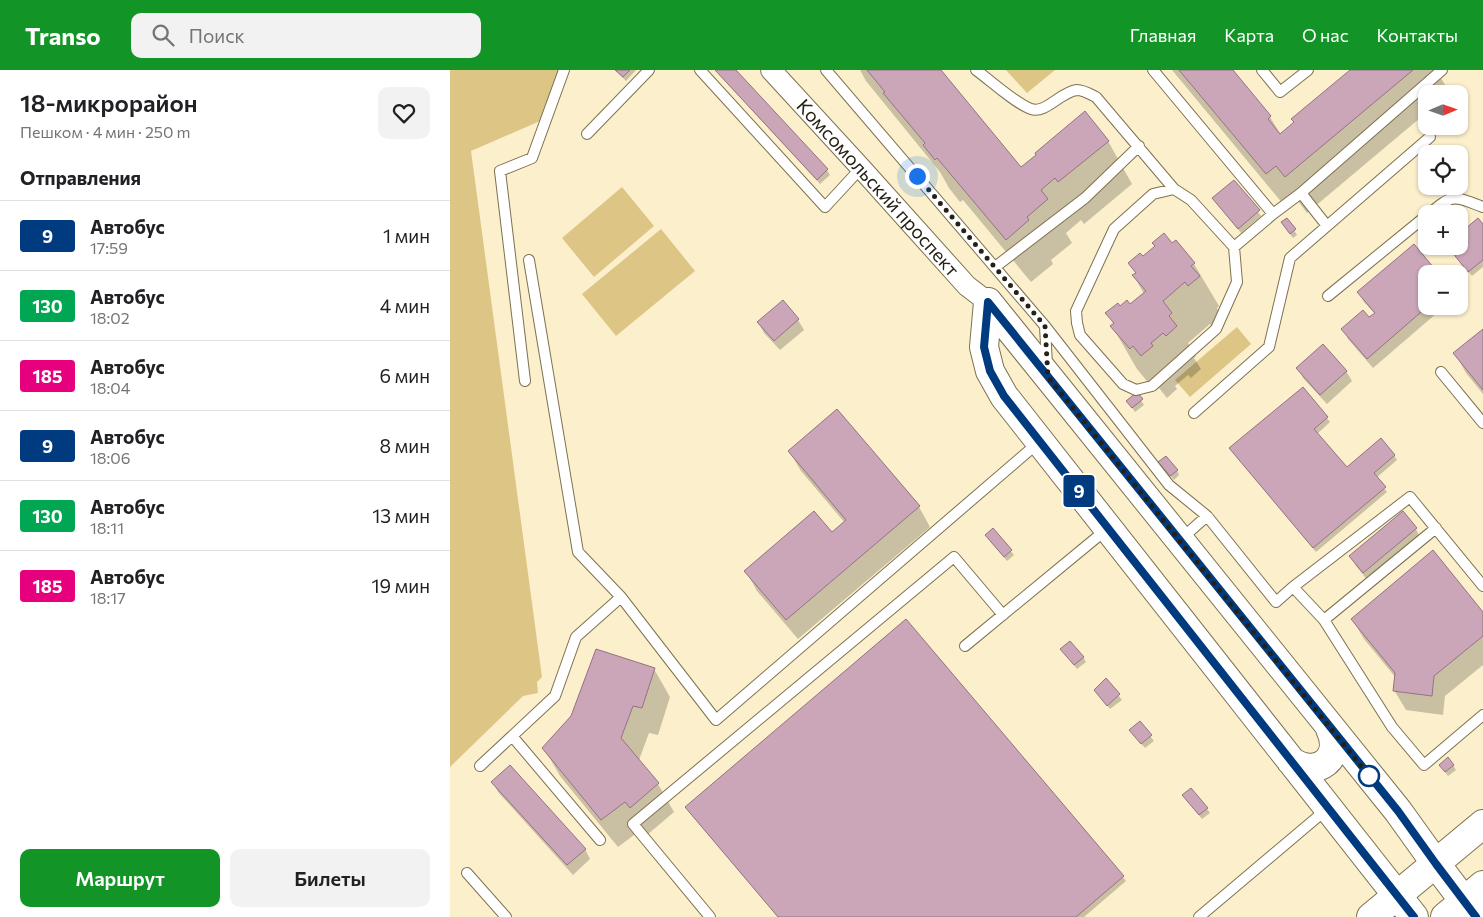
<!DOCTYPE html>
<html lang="ru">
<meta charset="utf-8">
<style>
:root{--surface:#fff;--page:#f2f2f2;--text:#202124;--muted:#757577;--line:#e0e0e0;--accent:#129426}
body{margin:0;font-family:Commissioner,sans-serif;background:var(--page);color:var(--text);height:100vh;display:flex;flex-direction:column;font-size:19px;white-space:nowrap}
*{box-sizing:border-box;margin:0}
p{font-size:16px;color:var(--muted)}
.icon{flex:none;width:28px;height:28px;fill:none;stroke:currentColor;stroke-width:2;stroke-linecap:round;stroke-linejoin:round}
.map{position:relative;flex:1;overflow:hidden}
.details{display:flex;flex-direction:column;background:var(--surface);width:450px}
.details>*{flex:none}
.badge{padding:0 10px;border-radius:4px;font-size:18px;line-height:32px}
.needle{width:32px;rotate:88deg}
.fabs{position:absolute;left:968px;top:15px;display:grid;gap:10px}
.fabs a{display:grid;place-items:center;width:50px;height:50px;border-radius:10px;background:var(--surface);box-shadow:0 1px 4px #0004;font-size:25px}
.you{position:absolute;width:25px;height:25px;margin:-12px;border:4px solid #fff;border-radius:50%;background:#1a73e8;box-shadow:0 0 0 8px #1a73e833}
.map>.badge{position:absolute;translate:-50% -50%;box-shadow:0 0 0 2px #fff}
h2{padding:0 20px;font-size:19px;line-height:45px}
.round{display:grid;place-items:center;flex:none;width:52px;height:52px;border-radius:10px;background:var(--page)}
.headline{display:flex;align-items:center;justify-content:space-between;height:85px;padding:0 20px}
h1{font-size:24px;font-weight:600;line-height:38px}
.button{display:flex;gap:10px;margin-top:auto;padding:10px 20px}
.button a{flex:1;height:58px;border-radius:10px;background:var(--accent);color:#fff;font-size:20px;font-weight:600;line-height:58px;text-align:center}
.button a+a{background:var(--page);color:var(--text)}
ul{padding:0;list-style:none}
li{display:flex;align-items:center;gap:15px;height:70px;padding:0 20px;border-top:1px solid var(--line)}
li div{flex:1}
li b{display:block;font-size:19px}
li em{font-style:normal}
li .badge{min-width:55px;font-weight:700;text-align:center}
header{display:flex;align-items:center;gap:30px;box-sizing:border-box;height:70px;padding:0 25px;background:var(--accent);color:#fff}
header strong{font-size:24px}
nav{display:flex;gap:28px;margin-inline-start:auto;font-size:18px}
.search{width:350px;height:45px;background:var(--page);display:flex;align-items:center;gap:12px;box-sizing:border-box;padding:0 18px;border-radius:10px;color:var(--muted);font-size:19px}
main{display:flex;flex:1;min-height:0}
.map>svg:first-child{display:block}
.green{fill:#ddc685}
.shadow{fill:#0003}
.building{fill:#cba6b9;stroke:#947284}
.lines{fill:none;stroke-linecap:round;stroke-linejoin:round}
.lane-casing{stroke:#7d7151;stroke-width:12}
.street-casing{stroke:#7d7151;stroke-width:22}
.secondary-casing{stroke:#7d7151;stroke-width:30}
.lane{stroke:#fff;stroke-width:10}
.street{stroke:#fff;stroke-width:20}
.secondary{stroke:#fff;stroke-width:28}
.line-casing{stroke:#fff;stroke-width:11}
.line{stroke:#003b80;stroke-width:8}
.walk{stroke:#262114;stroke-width:5;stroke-dasharray:0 9}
.stop-dot{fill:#fff;stroke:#003b80;stroke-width:2.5}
.labels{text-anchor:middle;stroke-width:4;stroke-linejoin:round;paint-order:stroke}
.street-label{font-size:19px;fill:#262114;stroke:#fcefcb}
</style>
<header>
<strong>Transo</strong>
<div class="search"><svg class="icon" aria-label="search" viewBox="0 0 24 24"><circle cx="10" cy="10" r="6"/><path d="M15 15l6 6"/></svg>Поиск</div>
<nav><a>Главная</a><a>Карта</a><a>О нас</a><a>Контакты</a></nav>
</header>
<main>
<section class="details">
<div class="headline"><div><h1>18-микрорайон</h1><p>Пешком · 4 мин · 250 m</p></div><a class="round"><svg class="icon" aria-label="heart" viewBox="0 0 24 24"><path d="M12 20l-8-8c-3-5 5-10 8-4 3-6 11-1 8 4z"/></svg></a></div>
<h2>Отправления</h2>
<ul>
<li><span class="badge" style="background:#003b80;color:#fff">9</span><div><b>Автобус</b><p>17:59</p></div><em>1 мин</em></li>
<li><span class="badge" style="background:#00a651;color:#fff">130</span><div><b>Автобус</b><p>18:02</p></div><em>4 мин</em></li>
<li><span class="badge" style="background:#e6007e;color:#fff">185</span><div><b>Автобус</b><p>18:04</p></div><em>6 мин</em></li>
<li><span class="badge" style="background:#003b80;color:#fff">9</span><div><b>Автобус</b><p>18:06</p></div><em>8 мин</em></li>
<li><span class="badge" style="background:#00a651;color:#fff">130</span><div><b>Автобус</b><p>18:11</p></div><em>13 мин</em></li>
<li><span class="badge" style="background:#e6007e;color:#fff">185</span><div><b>Автобус</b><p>18:17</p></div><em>19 мин</em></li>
</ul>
<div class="button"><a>Маршрут</a><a>Билеты</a></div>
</section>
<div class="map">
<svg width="1033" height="847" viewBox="0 0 1033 847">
<rect width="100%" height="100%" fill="#fcefcb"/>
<path class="green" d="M0,0H114L97,48L21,81L92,607L87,612L88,623L73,626L0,697Z
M556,0H605L577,23Z
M172,117L204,156L144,207L112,168Z
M211,159L245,201L166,266L132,224Z
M787,257L801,274L740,327L725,310Z"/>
<path class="shadow" d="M165,0H186L176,11Z
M265,0H285L377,100L380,105L370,114Z
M410,0H489L571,99L658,71L682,114L634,154L631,150L616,163L622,173L601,190L603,194L581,212L513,130L510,132L499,118L490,102L416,11Z
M722,0H781L820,47L831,65L902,0H986L1000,23L976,24V43L857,143L848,131L838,140Z
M784,112L811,146L791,163L764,129Z
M837,149L847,165L843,168L835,157Z
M1028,150L1033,156V197L1022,206L1000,179L1009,176V166Z
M726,171L744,194L769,236L767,238L773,250L763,258L760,254L738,273L746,286L744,288L751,299L741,308L738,305L725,316L727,319L717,328L709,318L705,321L687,299L662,256L664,255L657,243L680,236L694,224L684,206L686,204L680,193L722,175Z
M976,204V236H995L923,298L898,269L893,259L919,249L925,244L914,232L909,223Z
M348,250L354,260L330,280L314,263L309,253Z
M1033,260V324L1016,303L1005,283Z
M848,298L896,301L902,311L877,334L853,308Z
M853,318L880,352L867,364L896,399L944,385L947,390L926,408L937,422L866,482L784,383Z
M687,324L694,335L685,342L681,336Z
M339,381L469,437L480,457L348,569L307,521L296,501L382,464L395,453L351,401Z
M713,397L727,400L729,405L724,410Z
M966,459L971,469L919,512L906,496L901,486Z
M543,460L564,485L557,491L536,465Z
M983,482L1033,544V595L995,626L993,645L956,640L944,620L946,608L914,569L902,549Z
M455,551L673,807L676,811L634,847H328L239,742L236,738Z
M612,580L633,587L636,592L627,599Z
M204,599L220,627L208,665L199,663L189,690L208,714L224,742L197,765L192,759L168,777L110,706L94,678Z
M656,610L672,630L660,639L648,624Z
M690,653L704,671L695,678L684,665Z
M990,695H1003L1006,700L998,706Z
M43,712L135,779L140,789L123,805L48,722Z
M734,726L757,739L760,743L752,749Z"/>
<path class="building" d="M165,0H180L173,7Z
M265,0H286L378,99L367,110Z
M417,0H491L571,97L586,85L585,83L635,41L659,71L608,112L605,108L591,120L598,129L577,147L579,150L556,170L487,88L485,90L473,75L475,73L433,23L435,22Z
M729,0H783L821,46L818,49L830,64L844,52L841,49L900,0H963L835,107L826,96L816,104Z
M784,110L810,140L788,159L762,128Z
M837,148L846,159L840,164L831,152Z
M1028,148L1033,154V190L1018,202L997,176H1009V164Z
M714,163L722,173L726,170L745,193L741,196L750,206L738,216L735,212L713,231L722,243L719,246L727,256L716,266L713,263L701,273L703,276L691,286L683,276L680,279L660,256L664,253L655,243L668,233L670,236L677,230L680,234L696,221L682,205L686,203L678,193L690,183L693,186L705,176L702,173Z
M964,174L989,204H976V236H978L917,289L891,259L913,240L919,247L925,243L907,222Z
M333,230L349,249L324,271L307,252Z
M1033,259V320L1003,283Z
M873,274L897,301L870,325L846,298Z
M853,317L878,347L864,359L897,397L931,368L945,385L924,403L936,417L863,478L779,378Z
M687,322L693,329L682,338L676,331Z
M387,339L470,436L336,550L294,501L364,441L382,462L396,450L338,381Z
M716,386L728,400L720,406L708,392Z
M953,441L967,458L913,503L899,486Z
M543,458L562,480L554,487L535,465Z
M983,480L1033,542V566L984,606L982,626L943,621L945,603L901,549Z
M456,549L674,806L626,847H328L235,737Z
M620,571L634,587L624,595L610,579Z
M146,579L205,598L192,638L183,636L171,668L209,713L180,738L175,732L151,750L92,678L121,646Z
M656,608L670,624L657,636L644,620Z
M690,651L702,665L691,674L679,660Z
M998,687L1004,695L995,702L989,695Z
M60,695L136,779L117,795L41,712Z
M741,718L758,738L749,745L732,725Z"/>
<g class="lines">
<defs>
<path id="lane" d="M250,0L375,137L411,98
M376,0L595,256L719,415L757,446
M526,0C540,10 566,34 581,39C596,44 610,22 627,20C633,20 640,24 646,27L724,119L741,130L784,177L823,144
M703,0L823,144L851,123L992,0
M812,0L830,22L858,0
M137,64L199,0
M724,119L703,124L664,159L626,241L627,253L630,265L673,314L686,320L702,316L766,259L787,212L784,177
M851,123L877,156
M979,144C1004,123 1003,126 1033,137
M79,190L128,482L171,527L266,650L589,372
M545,197L635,128L689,76
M878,226L976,146
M595,256L597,295
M991,302L1033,353
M75,311L50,101L82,88L114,0
M744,343L819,277L840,188L980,67
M730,470L757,446L826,532L843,517L874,550L942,657L974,695L1033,645
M843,517L960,427L1033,516
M874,550L986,458
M515,576L657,459
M62,666L150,770
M30,696L105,626L126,567L171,527
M17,803L56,847
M260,847L183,754L504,487L553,545
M749,847L877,739"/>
<g id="street">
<path id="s1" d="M321,0L411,98L517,216L538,232"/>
</g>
<path id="secondary" d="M538,232L948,741L986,794L1026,847
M538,232L534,277L540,301L554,326L964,847
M841,691C867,709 894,688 880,659
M921,847L1033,754
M995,847L1033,815"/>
</defs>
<use href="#lane" class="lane-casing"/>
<use href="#street" class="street-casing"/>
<use href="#secondary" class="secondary-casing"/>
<use href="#lane" class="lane"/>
<use href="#street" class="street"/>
<use href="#secondary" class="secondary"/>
</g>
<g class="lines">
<defs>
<path id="line" d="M964,847L554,326L540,301L534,277L538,232L948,741L986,794L1026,847"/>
</defs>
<use href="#line" class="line-casing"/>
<use href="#line" class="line"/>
<path class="walk" d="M467,106L595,256L598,307L919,706"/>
</g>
<circle class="stop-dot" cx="919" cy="706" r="10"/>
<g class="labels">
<g class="street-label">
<text dy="7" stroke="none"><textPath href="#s1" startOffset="159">Комсомольский проспект</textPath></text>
</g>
</g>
</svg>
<div class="fabs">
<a><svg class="needle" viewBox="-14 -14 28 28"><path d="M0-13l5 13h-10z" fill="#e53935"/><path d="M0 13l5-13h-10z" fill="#757577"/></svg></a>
<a><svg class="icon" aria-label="locate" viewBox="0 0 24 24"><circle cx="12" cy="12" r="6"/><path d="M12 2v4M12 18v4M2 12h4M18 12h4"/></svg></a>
<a>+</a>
<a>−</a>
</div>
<div class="you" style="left:467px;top:106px"></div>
<b class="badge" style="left:629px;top:421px;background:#003b80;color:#fff">9</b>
</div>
</main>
